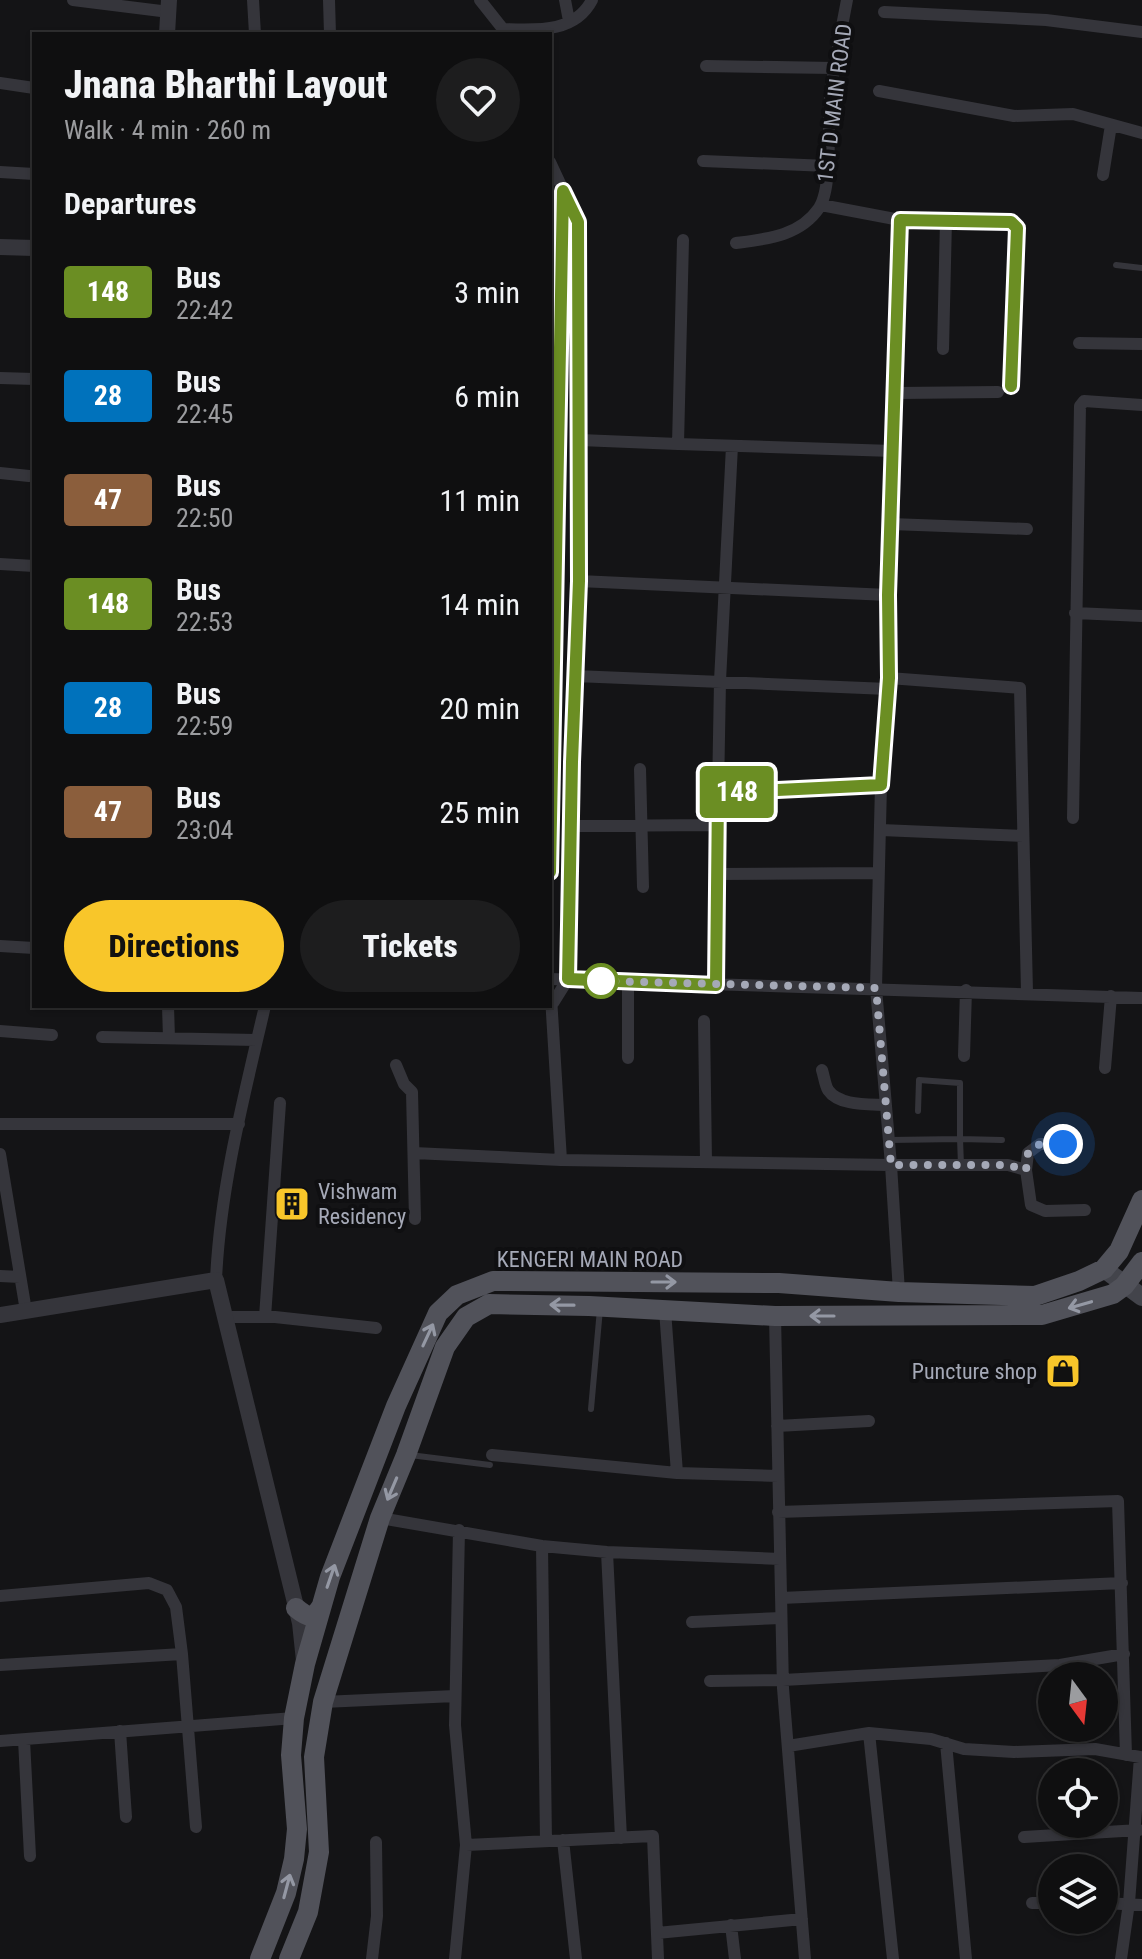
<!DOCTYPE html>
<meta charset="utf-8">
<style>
:root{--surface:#0f0f10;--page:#1d1d1e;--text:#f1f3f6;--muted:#9b9c9f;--line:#2f2f30;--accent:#f8c62a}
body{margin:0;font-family:"Roboto Condensed",sans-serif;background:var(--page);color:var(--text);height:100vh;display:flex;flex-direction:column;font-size:30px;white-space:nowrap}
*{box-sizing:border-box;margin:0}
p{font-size:26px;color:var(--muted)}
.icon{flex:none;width:44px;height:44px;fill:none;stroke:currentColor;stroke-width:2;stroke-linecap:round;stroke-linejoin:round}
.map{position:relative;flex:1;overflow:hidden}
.side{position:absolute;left:32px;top:32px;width:520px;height:976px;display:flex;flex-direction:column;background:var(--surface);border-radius:0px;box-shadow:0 2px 6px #0004,0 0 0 2px var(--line)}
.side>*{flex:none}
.badge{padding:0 16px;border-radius:6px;font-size:28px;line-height:52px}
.needle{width:52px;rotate:165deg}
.fabs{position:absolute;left:1038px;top:1662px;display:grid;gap:16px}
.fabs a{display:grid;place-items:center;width:80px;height:80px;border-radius:50%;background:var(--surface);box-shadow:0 2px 6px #0004,0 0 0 2px var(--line);font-size:40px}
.you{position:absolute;width:40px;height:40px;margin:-20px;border:6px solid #fff;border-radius:50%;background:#1a73e8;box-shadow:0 0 0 12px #1a73e833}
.map>.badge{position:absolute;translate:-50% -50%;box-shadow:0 0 0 4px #fff}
h2{padding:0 32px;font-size:30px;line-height:72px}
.round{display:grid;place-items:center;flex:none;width:84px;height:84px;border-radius:42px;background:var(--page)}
.headline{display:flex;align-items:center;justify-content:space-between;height:136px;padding:0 32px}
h1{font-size:38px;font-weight:800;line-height:60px}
.action{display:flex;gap:16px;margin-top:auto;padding:16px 32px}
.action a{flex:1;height:92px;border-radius:48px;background:var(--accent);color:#111;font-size:32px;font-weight:800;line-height:92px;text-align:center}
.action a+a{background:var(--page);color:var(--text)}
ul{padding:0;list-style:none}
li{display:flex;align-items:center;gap:24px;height:104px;padding:0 32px}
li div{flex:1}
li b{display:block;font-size:30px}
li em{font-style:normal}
li .badge{min-width:88px;font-weight:700;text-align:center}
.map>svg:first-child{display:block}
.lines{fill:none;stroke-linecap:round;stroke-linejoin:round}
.service{stroke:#35353b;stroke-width:6}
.minor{stroke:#35353b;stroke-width:12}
.tertiary{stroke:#35353b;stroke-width:16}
.secondary{stroke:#43444b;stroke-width:18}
.primary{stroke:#51525a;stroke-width:20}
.oneway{stroke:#9498a4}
.line-casing{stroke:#fff;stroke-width:18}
.line{stroke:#6b8e23;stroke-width:12}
.walk{stroke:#a5a9b7;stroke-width:8;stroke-dasharray:0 14.4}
.stop-dot{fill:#fff;stroke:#6b8e23;stroke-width:4}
.labels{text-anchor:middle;stroke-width:8;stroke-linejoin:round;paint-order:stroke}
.street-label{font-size:22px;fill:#a5a9b7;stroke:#0f0f11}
.poi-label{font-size:22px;fill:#a5a9b7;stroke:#0f0f11;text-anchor:start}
</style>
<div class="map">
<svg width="1142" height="1959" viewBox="0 0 1142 1959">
<rect width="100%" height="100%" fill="#141416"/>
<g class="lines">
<path class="service" d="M1116,265L1142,268
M918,1111L919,1080L960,1083V1139L1002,1140
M890,1140L960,1139L961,1165
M591,1409L600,1309
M410,1455L490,1465"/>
<path class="minor" d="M73,0L169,12
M253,0L255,34
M329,0L330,34
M480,0L507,34
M565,0L569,21
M884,12L1046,20L1142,32
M505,29C537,30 575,33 592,0
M706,66L834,68
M0,83L34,88
M879,91L1014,116L1073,114L1142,133
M703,161L828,166
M550,162L578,222L579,581L572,762L568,979L553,1003
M0,172L34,174
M1103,175L1111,125
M821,205L900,220L1011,222L1017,228L1011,386
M736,243C767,239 800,236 819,208C833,187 827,124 830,98C834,65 841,32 847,0
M1079,343L1142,344
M943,349L946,220
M0,378L34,379
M896,399L900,220
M580,440L678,444L683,240
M678,444L893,451L888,595L889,678L881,785L876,988L891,1165H1008L1026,1170L1031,1205L1045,1211L1085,1210
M893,451L896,399L899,393L998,392
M0,473L29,476
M891,524L1027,529
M0,564L34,566
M579,581L888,595
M1075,613L1142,616
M575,676L888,689
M889,678L1020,688L1027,992
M640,769L643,887
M718,793L720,681L732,446
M1073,818L1080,406L1084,401L1142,405
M572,826L717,825
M881,830L1023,836
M550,872L563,194
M877,873L717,874L718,793L881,785
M0,946L34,948
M550,979L1142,998
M716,985L717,874
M551,997L561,1160
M168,1006L169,1038
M704,1021L706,1162
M0,1031L52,1035
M102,1037L257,1040
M964,1056L966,990
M628,1058V982
M396,1065L404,1084L412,1092L415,1219
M1105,1068L1111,996
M822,1070C824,1076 825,1085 828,1090C839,1106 868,1104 886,1105
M0,1124H239
M414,1153L561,1160L891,1165L899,1292
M0,1154L26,1311
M1026,1170L1028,1153L1040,1144H1063
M0,1276L20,1277
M216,1280C220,1188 244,1096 265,1006
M665,1310L677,1473
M775,1316L783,1688L805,1959
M225,1317H275L376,1328
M265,1317L280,1103
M777,1426L869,1421
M492,1455L677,1473L778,1476
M778,1512L1118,1501L1126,1755
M380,1518L542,1546L607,1552L780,1559
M542,1546L546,1841
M607,1552L621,1838
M0,1596L149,1583L167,1590L176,1607L182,1654
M781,1598L1122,1583
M692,1622L781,1618
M0,1665L182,1654L196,1827
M710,1681L783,1680L1060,1665L1124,1654
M323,1702L455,1696
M120,1731L126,1817
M869,1733L893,1959
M24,1740L30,1856
M0,1741L294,1718
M946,1743L966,1959
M788,1746L869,1733L931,1739L964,1749L1014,1752L1095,1749L1140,1757L1129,1903L1121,1959
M1024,1837L1139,1830
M563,1840L576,1959
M466,1845L653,1836L658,1959
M1032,1903H1052
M1104,1903L1142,1905
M731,1925L735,1959
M657,1933L802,1919
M372,1959L377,1916L376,1842
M455,1959L466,1845L455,1725L459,1530"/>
<path class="tertiary" d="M167,34L169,0
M0,247L34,248
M0,1315L216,1280L300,1623L304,1661"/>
<path class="secondary" d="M1104,1269L1142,1297"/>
<path class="primary" d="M296,1608C307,1617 313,1620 321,1607
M260,1959L286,1893L294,1859L297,1829L291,1755L294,1718L305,1664L330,1577L396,1406L438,1313L457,1295L493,1281L779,1283L899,1292L1035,1296L1079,1281L1104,1269L1119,1251L1142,1200
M289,1959L308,1912L319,1852L314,1757L323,1702L380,1518L406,1455L445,1347L466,1317L489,1304L589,1306L775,1316L1042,1315L1113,1294L1124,1286L1142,1262"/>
</g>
<defs><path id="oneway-shaft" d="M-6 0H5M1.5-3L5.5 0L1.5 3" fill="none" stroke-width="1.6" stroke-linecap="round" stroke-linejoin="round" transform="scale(2)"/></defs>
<g class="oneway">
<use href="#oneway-shaft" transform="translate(664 1282)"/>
<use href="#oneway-shaft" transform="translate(562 1305) rotate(-179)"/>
<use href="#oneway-shaft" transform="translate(1080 1305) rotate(164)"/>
<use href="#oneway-shaft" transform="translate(822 1316) rotate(-180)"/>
<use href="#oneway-shaft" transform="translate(428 1335) rotate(-65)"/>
<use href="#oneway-shaft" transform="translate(392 1489) rotate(113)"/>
<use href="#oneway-shaft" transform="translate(331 1576) rotate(-71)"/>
<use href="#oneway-shaft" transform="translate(287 1886) rotate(-75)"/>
</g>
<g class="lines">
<defs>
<path id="line" d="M550,872L563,191L578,222L579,581L572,762L568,979L716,985L718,793L881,785L889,678L888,595L900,220L1011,222L1017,228L1011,386"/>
</defs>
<use href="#line" class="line-casing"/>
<use href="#line" class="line"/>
<path class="walk" d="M601,981L876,988L891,1165H1008L1026,1170L1028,1153L1040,1144H1063"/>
</g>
<defs>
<symbol id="building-square" viewBox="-11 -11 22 22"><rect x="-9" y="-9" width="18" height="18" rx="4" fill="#f8c62a" stroke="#0f0f11"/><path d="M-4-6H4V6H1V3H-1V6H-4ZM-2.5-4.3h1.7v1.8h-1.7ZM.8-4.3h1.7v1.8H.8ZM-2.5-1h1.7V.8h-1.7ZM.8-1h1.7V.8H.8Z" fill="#111"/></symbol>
<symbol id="shop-square" viewBox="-11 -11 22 22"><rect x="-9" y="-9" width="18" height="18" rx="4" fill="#f8c62a" stroke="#0f0f11"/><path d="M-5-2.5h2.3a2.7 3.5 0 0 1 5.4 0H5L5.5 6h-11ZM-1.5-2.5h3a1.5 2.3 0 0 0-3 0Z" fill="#111"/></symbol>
</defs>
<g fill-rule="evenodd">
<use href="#building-square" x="272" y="1184" width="40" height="40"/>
<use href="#shop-square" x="1043" y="1351" width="40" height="40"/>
</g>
<circle class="stop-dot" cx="601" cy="981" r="16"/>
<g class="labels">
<g class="street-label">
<text transform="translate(834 103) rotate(-83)" y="8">1ST D MAIN ROAD</text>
<text x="590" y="1267">KENGERI MAIN ROAD</text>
</g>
<g class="poi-label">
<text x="318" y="1199">Vishwam<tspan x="318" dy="25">Residency</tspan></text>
<text x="1037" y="1379" text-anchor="end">Puncture shop</text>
</g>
</g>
</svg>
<div class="fabs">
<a><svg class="needle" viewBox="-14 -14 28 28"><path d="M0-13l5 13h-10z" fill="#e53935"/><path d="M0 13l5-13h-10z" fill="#9b9c9f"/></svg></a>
<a><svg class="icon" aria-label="locate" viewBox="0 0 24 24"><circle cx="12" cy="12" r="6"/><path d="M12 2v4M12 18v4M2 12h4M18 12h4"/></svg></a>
<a><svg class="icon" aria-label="layers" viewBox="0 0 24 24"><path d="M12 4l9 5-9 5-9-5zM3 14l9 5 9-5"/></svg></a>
</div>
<div class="you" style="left:1063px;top:1144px"></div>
<b class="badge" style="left:737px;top:792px;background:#6b8e23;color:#fff">148</b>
<section class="side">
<div class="headline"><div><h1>Jnana Bharthi Layout</h1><p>Walk · 4 min · 260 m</p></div><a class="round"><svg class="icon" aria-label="heart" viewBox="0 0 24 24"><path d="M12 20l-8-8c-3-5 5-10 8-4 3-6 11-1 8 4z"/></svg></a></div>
<h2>Departures</h2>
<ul>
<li><span class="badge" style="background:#6b8e23;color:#fff">148</span><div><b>Bus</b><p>22:42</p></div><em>3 min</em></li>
<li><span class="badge" style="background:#0072bc;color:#fff">28</span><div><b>Bus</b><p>22:45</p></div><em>6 min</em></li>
<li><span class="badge" style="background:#8b5e3c;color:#fff">47</span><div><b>Bus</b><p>22:50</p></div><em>11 min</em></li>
<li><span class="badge" style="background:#6b8e23;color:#fff">148</span><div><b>Bus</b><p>22:53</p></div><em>14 min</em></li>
<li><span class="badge" style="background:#0072bc;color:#fff">28</span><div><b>Bus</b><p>22:59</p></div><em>20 min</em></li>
<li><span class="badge" style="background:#8b5e3c;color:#fff">47</span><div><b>Bus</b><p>23:04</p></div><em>25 min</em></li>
</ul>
<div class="action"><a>Directions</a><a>Tickets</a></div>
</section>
</div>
